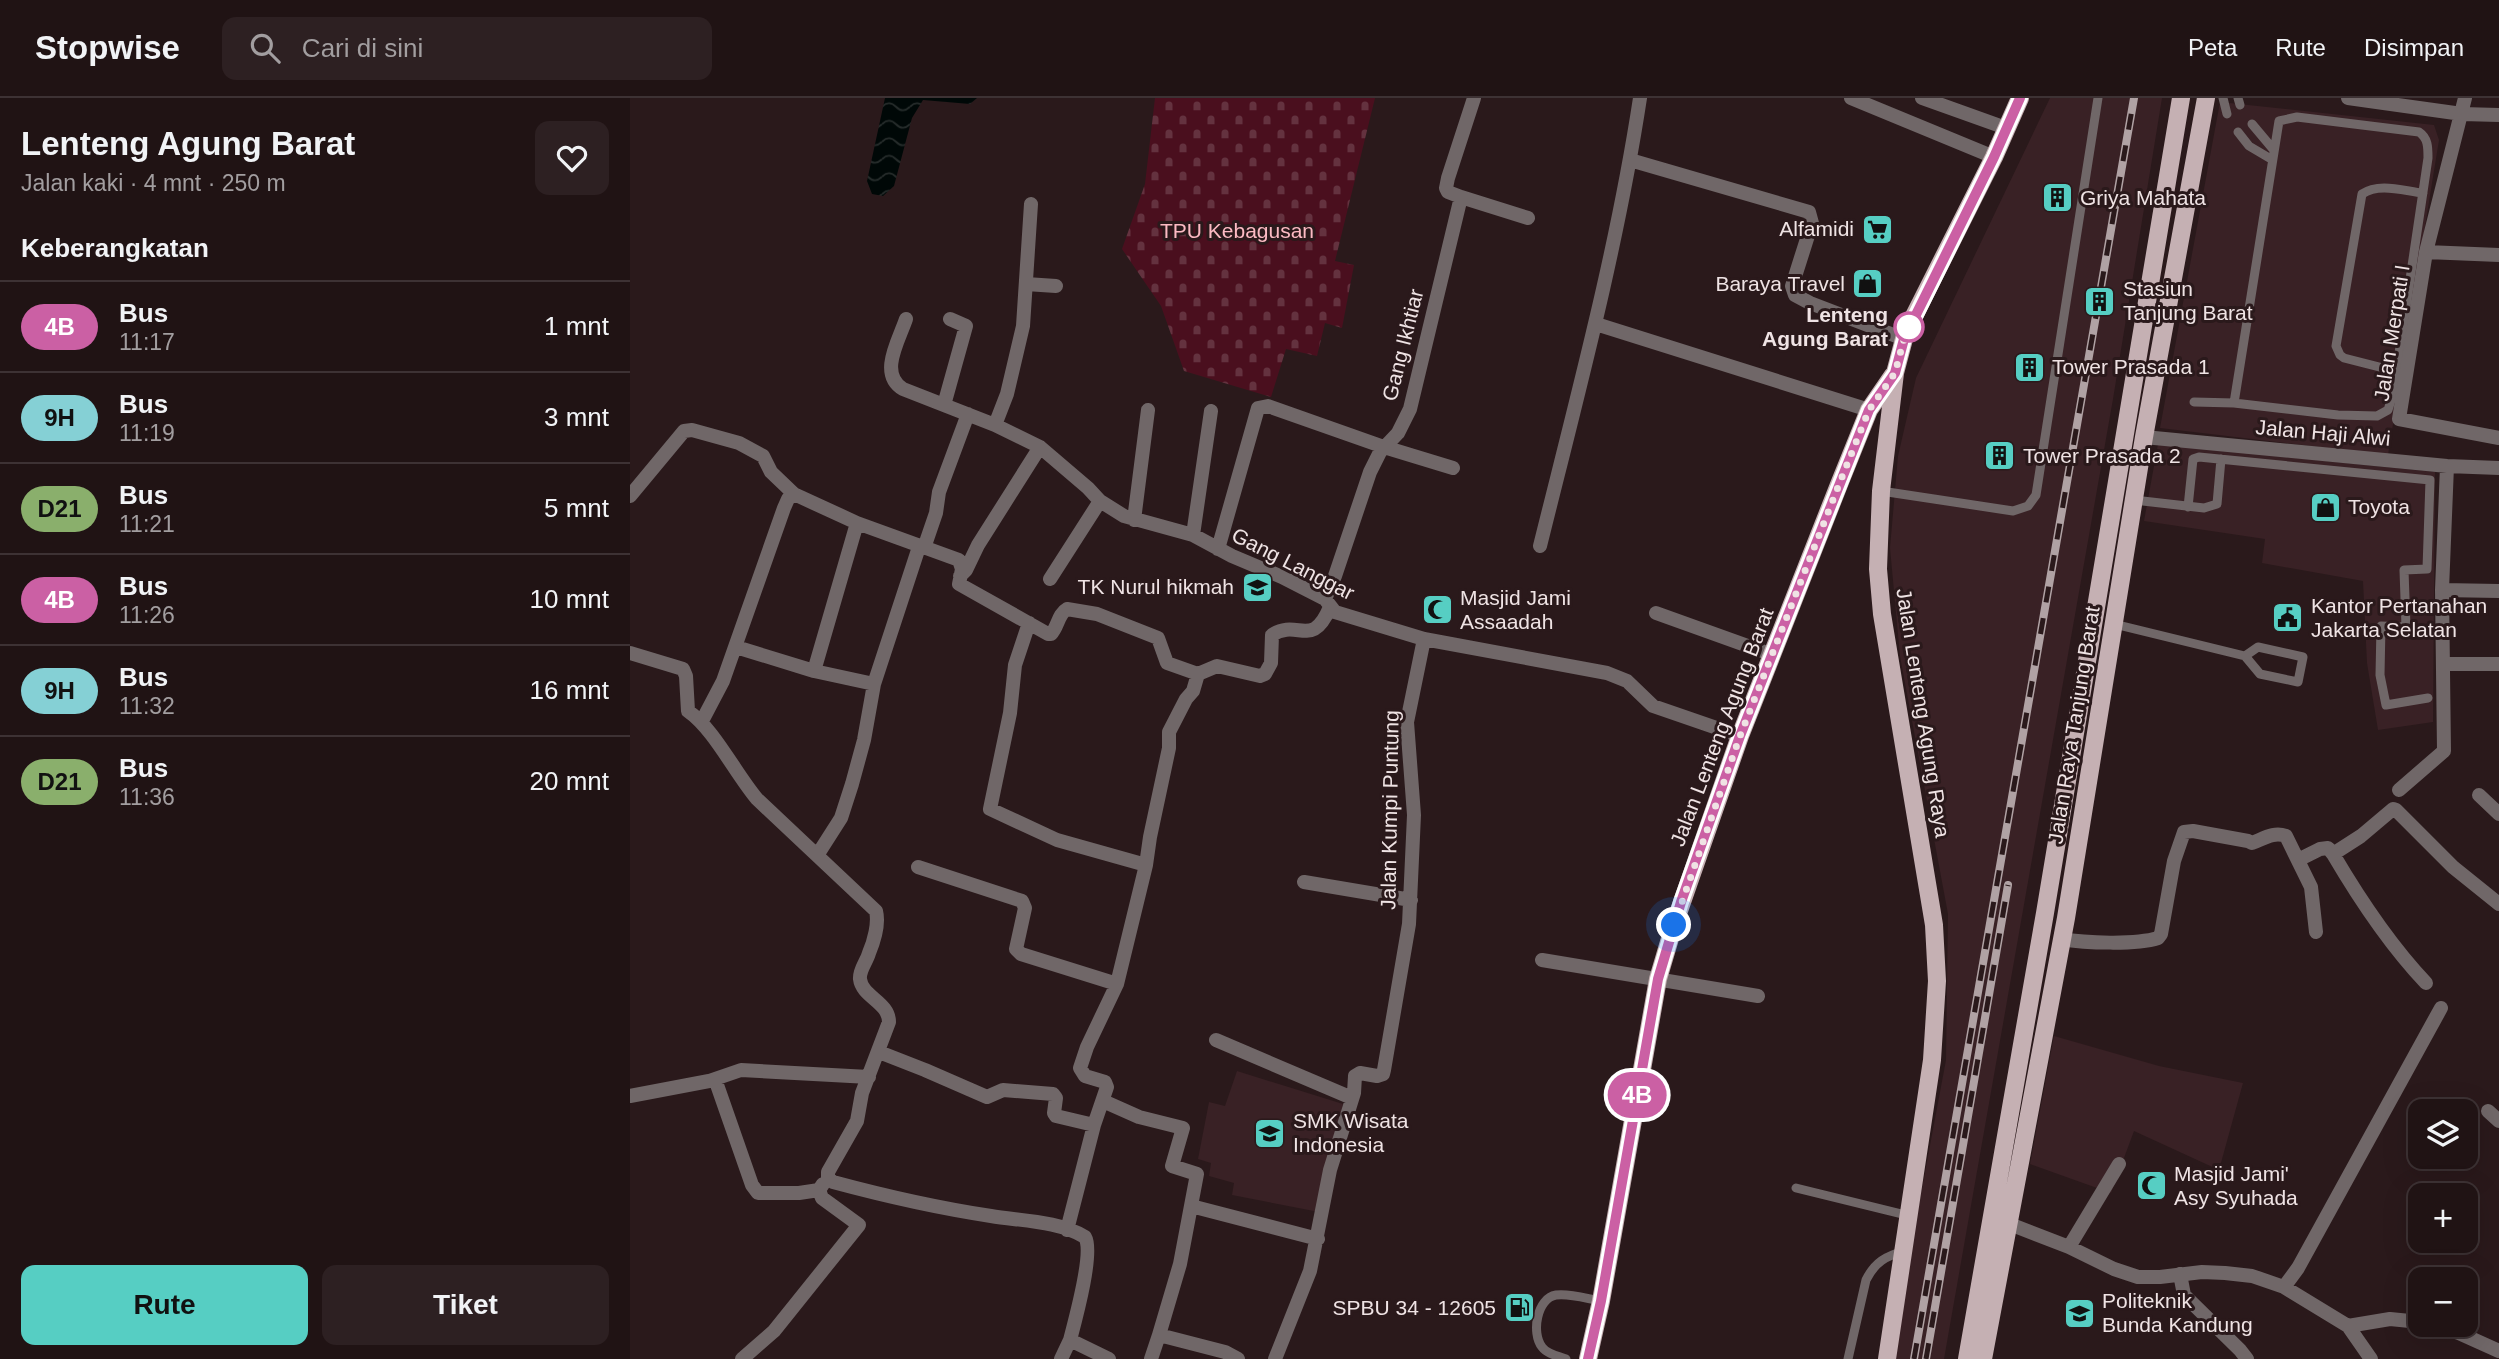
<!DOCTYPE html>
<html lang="id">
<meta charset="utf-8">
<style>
:root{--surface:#201314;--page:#2d2022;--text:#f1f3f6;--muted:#a29ea0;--line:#3d3234;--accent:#56cec3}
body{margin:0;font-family:Arial,sans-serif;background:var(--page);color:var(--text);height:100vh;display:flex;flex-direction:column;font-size:26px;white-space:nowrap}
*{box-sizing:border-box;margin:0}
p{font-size:23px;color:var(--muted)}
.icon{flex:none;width:38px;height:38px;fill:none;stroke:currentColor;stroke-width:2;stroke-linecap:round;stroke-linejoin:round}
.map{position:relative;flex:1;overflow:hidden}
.side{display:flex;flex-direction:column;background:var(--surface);width:630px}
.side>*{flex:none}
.badge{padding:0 14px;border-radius:23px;font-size:24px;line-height:46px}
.buttons{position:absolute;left:1778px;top:1001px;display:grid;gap:14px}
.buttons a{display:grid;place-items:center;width:70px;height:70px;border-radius:14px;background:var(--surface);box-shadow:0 7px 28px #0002,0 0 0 2px var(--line);font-size:35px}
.you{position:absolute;width:35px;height:35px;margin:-18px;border:5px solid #fff;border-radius:50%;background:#1a73e8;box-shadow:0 0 0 10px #1a73e833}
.map>.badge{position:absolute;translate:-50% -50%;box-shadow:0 0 0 4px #fff}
h2{padding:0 21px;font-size:26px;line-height:63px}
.round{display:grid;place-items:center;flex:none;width:74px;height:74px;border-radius:14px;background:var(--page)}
.headline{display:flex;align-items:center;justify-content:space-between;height:119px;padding:0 21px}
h1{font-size:33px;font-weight:700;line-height:52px}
.cta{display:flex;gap:14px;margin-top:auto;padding:14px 21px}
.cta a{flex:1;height:80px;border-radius:14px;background:var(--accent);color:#111;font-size:28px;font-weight:700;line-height:80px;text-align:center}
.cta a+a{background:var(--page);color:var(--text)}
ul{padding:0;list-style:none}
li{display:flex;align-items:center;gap:21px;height:91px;padding:0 21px;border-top:2px solid var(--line)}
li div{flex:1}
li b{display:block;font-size:26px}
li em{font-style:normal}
li .badge{min-width:77px;font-weight:700;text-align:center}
header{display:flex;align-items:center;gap:42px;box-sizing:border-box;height:98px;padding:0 35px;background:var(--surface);border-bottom:2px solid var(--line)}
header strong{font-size:33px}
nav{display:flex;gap:38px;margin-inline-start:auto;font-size:24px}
.search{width:490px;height:63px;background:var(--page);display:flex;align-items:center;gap:18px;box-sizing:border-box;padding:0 24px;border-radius:14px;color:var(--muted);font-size:26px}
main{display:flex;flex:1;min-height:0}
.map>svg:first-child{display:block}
.built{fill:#392125}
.cemetery{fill:url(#cemetery-stones)}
.water{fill:url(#water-waves)}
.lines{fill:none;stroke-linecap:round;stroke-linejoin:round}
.lane{stroke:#706768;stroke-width:9}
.street{stroke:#706768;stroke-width:14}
.primary{stroke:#c5b0b3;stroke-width:18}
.rail-casing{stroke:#b0a2a4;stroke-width:8}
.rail{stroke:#2a191b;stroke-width:5;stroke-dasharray:16;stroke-linecap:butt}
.line-casing{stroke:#fff;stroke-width:16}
.line{stroke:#cb60a4;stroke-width:10}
.walk{stroke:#efe3e4;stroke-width:7;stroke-dasharray:0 12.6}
.stop-dot{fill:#fff;stroke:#cb60a4;stroke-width:3.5}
.labels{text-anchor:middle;stroke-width:6;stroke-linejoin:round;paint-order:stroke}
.poi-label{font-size:21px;fill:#efe3e4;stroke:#2a191b;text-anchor:start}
.park-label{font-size:21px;fill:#fcbac3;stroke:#2a191b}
.stop-label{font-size:21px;font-weight:bold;fill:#efe3e4;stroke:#2a191b;text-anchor:end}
.street-label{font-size:21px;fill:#efe3e4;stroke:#2a191b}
</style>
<header>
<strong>Stopwise</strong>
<div class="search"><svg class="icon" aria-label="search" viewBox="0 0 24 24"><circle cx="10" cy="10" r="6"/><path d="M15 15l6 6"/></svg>Cari di sini</div>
<nav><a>Peta</a><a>Rute</a><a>Disimpan</a></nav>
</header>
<main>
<section class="side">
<div class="headline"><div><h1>Lenteng Agung Barat</h1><p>Jalan kaki · 4 mnt · 250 m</p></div><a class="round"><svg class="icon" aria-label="heart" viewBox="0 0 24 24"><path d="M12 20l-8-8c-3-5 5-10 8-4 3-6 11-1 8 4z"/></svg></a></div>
<h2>Keberangkatan</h2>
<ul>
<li><span class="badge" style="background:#cb60a4;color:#fff">4B</span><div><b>Bus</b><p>11:17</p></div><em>1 mnt</em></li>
<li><span class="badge" style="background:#85d0d5;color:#111">9H</span><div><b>Bus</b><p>11:19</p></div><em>3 mnt</em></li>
<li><span class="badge" style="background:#8aaf6c;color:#111">D21</span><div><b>Bus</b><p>11:21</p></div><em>5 mnt</em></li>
<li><span class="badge" style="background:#cb60a4;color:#fff">4B</span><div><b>Bus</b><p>11:26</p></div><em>10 mnt</em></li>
<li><span class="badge" style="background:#85d0d5;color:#111">9H</span><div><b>Bus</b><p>11:32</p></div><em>16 mnt</em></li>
<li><span class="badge" style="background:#8aaf6c;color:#111">D21</span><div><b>Bus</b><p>11:36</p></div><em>20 mnt</em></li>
</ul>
<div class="cta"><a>Rute</a><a>Tiket</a></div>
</section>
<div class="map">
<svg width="1869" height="1261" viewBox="0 0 1869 1261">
<defs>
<pattern id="cemetery-stones" width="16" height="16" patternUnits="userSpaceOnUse" patternTransform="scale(1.75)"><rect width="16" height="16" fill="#4a0f1e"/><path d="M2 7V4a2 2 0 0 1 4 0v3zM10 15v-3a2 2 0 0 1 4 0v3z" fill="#64323f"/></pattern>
<pattern id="water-waves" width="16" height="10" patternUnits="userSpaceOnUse" patternTransform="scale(1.75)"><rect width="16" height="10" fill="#000807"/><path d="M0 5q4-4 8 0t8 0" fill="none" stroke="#262c2b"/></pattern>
</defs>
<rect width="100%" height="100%" fill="#2a191b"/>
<path class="built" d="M1420,0H1532L1483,301L1314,1261H1260L1316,962L1318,816L1270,558L1260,450L1268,358L1286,280Z
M1590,4L1804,27L1809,42L1758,357L1530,330Z
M1528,346L1805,374L1803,624L1748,632L1737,565L1733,483L1632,465L1635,441L1514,423Z
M1424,938L1529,968L1613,985L1589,1072L1504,1033L1481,1095L1400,1066Z
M607,973L713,1006L689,1114L602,1097L604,1085L579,1078L581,1065L568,1061L579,1004L595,1008Z"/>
<path class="cemetery" d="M525,0H745L705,163L724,167L712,230L695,225L687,258L656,251L641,299L554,273L531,208L492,151L515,86Z"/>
<path class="water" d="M255,0H347L340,6L293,2L282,20L264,88L253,98L242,96L237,83Z"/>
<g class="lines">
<path class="lane" d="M1593,0L1597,16
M1608,0L1610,7
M1622,26L1643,51
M1608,34L1619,48L1641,61
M1765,273L1714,260L1710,257L1706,248L1732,96C1749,84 1774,93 1793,95
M1564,304L1604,305L1708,317L1747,318L1758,312L1763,296L1798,60C1798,49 1798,40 1789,34L1667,19L1649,23L1604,305
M1251,393L1383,413L1398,408L1406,397L1468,0
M1504,402L1574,410L1587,406L1591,361
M1558,409L1563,361L1569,359L1800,382L1797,471L1774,472L1776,529L1751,528L1750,577L1756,607L1798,600
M1484,526L1615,558L1630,576L1668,584L1673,559L1628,549L1615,558
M1166,1090L1280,1118
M936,1261C928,1258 917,1256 912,1249C901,1235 907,1200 926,1197C940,1195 958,1201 971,1203
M1218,1261L1236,1182C1245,1164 1256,1158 1274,1153"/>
<path class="street" d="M1221,0L1364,59
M1292,0L1376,30
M1718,0L1832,16L1869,17
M1835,0L1796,154L1769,321L1869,340
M1000,62L1179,114L1182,125L1162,188L1165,197L1180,205L1274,241
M831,99L898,120
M1796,154L1869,157
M396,186L426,188
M276,221C269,242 248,276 273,291L365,327L410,349L458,390L470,403L494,418L563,437L602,458L652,479L695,501L705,514L794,541L977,575L997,583L1023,608L1110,638
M966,226L1239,312
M314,307L336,228L320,221
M365,327L377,296L393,228L401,106
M1514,339L1817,368L1869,370
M0,398L54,333L62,332L109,345L133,358L141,374L164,396L227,425L329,462L332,471L329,486L418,536H421C428,529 428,516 437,511L467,516L528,540L537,565L568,576L587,568L630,578L635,576L641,565L642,537C668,520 682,552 700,509
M504,422L518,312
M563,437L581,313
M910,448C947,299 987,151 1010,0
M294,450L306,415L309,394L338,316
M588,451L628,310L638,308L754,349L823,370
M330,478L336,472L348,447L410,349
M420,481L470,403
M1812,492L1869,493
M695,501L705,478L740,374L750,354L768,335L780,311L831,99L818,94L816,90L818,80L844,0
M1026,515L1143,557
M399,525L385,567L380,615L360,711L427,742L516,767
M106,549L184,573L244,586
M0,555L53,571L56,578L58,613C84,631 105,675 127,701L246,813C249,825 244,843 239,855C237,863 229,872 230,881C232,899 259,904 259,924L232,995L227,1023L198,1074V1080L203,1084C255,1098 308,1110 361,1118C391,1123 429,1123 455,1139C464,1154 445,1223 440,1242L479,1261
M1813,566H1869
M184,573L227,425
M72,623L93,583L154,410L158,401L164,396
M1769,692L1814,653L1812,492L1817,368
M1849,697L1869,716
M188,756L211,720L222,686L234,642L244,586L289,449
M1703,756C1730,802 1759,846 1796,885
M1668,762L1690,751L1698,750L1703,756L1731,738L1763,711L1766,712L1823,769L1869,806
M288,769L392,803L395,810L386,851L391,856L487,886
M674,784L781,802
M1431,841C1455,845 1506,847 1528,840L1531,836L1544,763L1554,734L1563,733L1618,743L1622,745C1633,741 1644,733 1656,738L1681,789L1686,834
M912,862L1128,898
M586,942L722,1000
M249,954L295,972L357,999L373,992L423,996L426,1000L424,1015L426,1018L464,1027
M85,981L122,1087L128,1095H169L189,1092L193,1086
M0,998L79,983L111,972L239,979
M473,1003L509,1019L553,1030L542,1068L567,1076L550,1166L529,1237
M1858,1013L1869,1023
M561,1108L688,1141
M1377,1125L1439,1149L1484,1171L1508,1179H1530L1572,1174L1595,1175L1622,1178L1654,1189L1718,1228L1741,1261
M437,1132L464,1027L477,989L475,984L455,978L450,970L457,949L487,886L516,767L520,739L539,650V634L556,601L563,593L568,576
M1439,1149L1489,1066
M1550,1176L1554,1197L1610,1252L1617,1261
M1654,1189L1668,1170L1811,910
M1800,1227L1829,1235L1869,1253
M1718,1228L1760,1221L1790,1224
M112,1261L144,1233L229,1127L192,1100L189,1092
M431,1261L440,1242
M521,1261L529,1237L595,1254L608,1261
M645,1261L680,1173L700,1072L724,995L725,978L730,975L747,978L753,976L754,972L779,826L784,717L777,624L794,541"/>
<path class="primary" d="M958,1261L971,1203L1028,881L1044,827L1110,638L1210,384L1239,312L1263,277
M1257,1261L1302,962L1307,883L1304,827L1252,516L1248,471L1251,393L1265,275L1274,241L1282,222L1364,59L1390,0
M1337,1261L1415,815L1551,0
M1353,1261L1436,820L1514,339L1576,0"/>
<defs>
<path id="rail" d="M1284,1261L1504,0
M1296,1261L1378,787"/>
</defs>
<use href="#rail" class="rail-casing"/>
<use href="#rail" class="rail"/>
</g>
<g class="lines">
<defs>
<path id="line" d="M958,1261L971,1203L1028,881L1051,804L1110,638L1239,312L1265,275L1274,241L1364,59L1390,0"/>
</defs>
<use href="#line" class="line-casing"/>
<use href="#line" class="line"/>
<path class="walk" d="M1044,827L1110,638L1210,384L1239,312L1265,275L1274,241L1282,222L1279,229"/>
</g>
<defs>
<symbol id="building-square" viewBox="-11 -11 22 22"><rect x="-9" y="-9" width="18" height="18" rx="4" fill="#56cec3" stroke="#2a191b"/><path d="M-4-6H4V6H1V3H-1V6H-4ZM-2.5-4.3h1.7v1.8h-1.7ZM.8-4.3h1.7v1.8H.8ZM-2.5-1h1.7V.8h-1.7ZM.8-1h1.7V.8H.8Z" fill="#111"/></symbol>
<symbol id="supermarket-square" viewBox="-11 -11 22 22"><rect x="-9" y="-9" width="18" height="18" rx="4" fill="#56cec3" stroke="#2a191b"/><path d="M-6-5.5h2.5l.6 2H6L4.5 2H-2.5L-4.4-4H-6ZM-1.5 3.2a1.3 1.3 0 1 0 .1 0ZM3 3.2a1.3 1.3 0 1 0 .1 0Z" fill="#111"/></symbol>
<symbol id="shop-square" viewBox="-11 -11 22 22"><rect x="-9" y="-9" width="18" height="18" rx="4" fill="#56cec3" stroke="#2a191b"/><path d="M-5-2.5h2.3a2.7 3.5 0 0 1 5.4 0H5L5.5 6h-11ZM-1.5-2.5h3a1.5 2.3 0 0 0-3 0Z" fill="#111"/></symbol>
<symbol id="school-square" viewBox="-11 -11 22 22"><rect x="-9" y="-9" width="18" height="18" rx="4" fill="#56cec3" stroke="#2a191b"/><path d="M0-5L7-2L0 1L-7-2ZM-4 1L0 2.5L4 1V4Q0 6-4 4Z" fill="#111"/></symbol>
<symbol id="mosque-square" viewBox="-11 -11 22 22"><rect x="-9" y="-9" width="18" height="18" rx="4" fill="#56cec3" stroke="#2a191b"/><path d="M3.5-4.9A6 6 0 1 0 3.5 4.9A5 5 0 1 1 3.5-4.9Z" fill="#111"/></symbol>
<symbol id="civic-square" viewBox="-11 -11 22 22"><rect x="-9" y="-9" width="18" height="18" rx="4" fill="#56cec3" stroke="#2a191b"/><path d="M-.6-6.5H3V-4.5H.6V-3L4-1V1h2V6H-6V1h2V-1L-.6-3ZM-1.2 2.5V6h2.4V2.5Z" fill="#111"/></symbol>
<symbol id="fuel-square" viewBox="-11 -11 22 22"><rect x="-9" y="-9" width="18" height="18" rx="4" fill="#56cec3" stroke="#2a191b"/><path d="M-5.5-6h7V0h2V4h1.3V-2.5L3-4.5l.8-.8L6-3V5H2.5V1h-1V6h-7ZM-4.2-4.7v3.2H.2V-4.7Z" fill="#111"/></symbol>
<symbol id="university-square" viewBox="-11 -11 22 22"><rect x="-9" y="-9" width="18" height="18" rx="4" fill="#56cec3" stroke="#2a191b"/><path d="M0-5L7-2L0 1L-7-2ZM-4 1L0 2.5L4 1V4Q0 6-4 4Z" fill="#111"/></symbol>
</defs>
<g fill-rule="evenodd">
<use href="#building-square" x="1410" y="82" width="35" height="35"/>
<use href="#supermarket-square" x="1230" y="114" width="35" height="35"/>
<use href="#shop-square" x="1220" y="168" width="35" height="35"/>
<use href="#building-square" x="1452" y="186" width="35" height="35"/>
<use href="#building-square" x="1382" y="252" width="35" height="35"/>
<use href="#building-square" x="1352" y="340" width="35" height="35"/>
<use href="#shop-square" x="1678" y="392" width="35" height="35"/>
<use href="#school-square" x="610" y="472" width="35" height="35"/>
<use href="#mosque-square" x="790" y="494" width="35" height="35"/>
<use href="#civic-square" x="1640" y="502" width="35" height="35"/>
<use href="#school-square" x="622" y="1018" width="35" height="35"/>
<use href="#mosque-square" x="1504" y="1070" width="35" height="35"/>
<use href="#fuel-square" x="872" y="1192" width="35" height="35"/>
<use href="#university-square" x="1432" y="1198" width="35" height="35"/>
</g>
<circle class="stop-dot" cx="1279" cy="229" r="14"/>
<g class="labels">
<g class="poi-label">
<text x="1450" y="107">Griya Mahata</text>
<text x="1224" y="138" text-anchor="end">Alfamidi</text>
<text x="1215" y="193" text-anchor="end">Baraya Travel</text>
<text x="1493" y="198">Stasiun<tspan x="1493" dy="24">Tanjung Barat</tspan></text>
<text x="1422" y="276">Tower Prasada 1</text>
<text x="1393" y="365">Tower Prasada 2</text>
<text x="1718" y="416">Toyota</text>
<text x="604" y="496" text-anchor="end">TK Nurul hikmah</text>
<text x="830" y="507">Masjid Jami<tspan x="830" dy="24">Assaadah</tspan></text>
<text x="1681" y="515">Kantor Pertanahan<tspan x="1681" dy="24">Jakarta Selatan</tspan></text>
<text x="663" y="1030">SMK Wisata<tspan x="663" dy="24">Indonesia</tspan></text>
<text x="1544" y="1083">Masjid Jami'<tspan x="1544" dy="24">Asy Syuhada</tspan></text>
<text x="1472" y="1210">Politeknik<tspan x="1472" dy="24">Bunda Kandung</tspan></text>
<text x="866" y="1217" text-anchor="end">SPBU 34 - 12605</text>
</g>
<g class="park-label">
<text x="607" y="140">TPU Kebagusan</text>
</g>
<g class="stop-label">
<text x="1258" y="224">Lenteng<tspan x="1258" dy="24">Agung Barat</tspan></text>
</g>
<g class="street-label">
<text transform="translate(1762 235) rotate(-81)" y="7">Jalan Merpati I</text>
<text transform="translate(773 247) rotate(-76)" y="7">Gang Ikhtiar</text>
<text transform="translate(1693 335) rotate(5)" y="7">Jalan Haji Alwi</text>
<text transform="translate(663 466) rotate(27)" y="7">Gang Langgar</text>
<text transform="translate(1293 615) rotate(81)" y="7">Jalan Lenteng Agung Raya</text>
<text transform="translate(1444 627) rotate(-81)" y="7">Jalan Raya Tanjung Barat</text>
<text transform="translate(1092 629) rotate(-69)" y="7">Jalan Lenteng Agung Barat</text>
<text transform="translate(760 712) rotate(-89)" y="7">Jalan Kumpi Puntung</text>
</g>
</g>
</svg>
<div class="buttons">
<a><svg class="icon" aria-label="layers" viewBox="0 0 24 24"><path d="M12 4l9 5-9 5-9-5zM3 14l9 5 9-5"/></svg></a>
<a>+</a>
<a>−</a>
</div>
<div class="you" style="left:1044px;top:827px"></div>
<b class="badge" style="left:1007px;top:997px;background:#cb60a4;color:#fff">4B</b>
</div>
</main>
